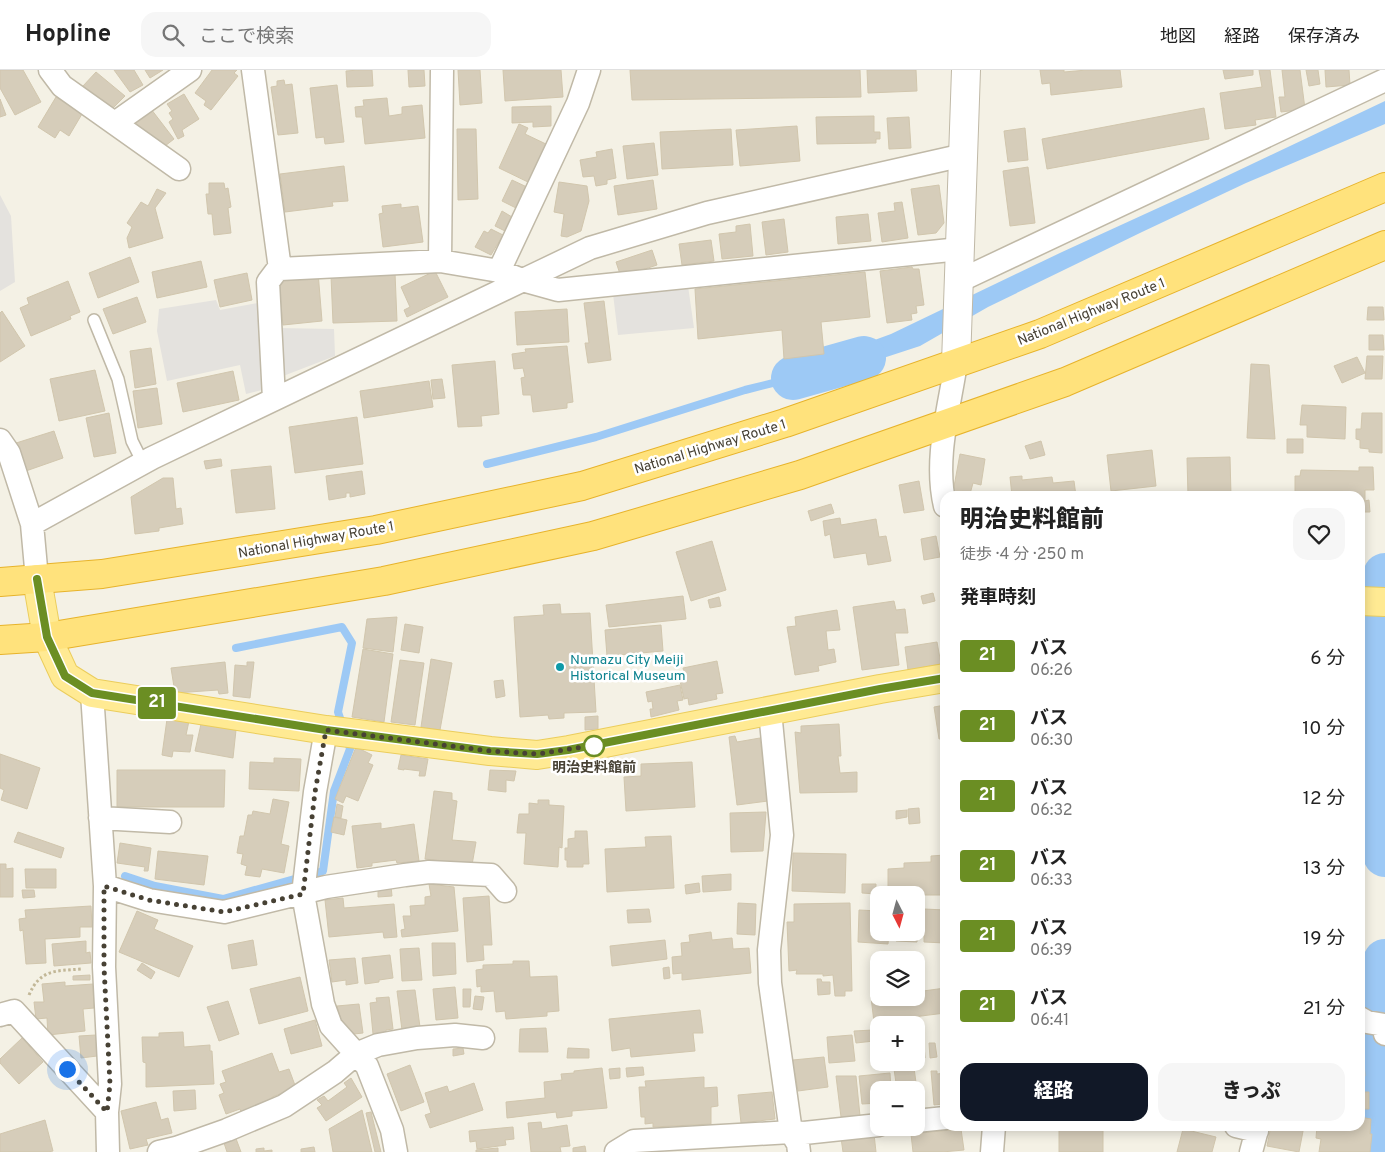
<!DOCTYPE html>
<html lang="ja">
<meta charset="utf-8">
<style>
:root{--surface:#fff;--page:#f6f6f6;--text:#222;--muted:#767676;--line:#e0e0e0;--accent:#111827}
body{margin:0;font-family:Overpass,"Noto Sans JP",sans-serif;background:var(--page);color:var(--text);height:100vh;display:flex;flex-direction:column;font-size:19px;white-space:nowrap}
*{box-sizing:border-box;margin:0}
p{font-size:16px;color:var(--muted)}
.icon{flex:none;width:28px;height:28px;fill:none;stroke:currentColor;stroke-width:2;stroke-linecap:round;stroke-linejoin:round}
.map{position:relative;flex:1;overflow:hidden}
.sheet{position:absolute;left:940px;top:421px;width:425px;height:640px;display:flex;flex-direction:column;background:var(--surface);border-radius:15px;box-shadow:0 2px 12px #0003}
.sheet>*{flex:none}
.badge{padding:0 10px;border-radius:4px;font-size:18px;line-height:32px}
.needle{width:32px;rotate:174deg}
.tools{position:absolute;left:870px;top:816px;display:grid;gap:10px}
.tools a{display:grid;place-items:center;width:55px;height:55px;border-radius:10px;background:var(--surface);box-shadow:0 2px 12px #0003;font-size:25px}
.you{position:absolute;width:25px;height:25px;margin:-12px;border:4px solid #fff;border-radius:50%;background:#1a73e8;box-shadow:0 0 0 8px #1a73e833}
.map>.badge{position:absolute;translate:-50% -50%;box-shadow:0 0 0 2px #fff}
h2{padding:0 20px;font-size:19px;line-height:45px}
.round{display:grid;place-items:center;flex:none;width:52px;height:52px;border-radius:15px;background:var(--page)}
.headline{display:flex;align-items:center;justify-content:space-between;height:85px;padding:0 20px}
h1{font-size:24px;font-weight:800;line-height:38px}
.button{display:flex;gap:10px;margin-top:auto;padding:10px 20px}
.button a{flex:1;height:58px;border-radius:15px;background:var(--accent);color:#fff;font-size:20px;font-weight:800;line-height:58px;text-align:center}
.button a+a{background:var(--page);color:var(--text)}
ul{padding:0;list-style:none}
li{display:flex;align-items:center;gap:15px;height:70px;padding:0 20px}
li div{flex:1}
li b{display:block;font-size:19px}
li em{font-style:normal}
li .badge{min-width:55px;font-weight:700;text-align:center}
header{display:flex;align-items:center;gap:30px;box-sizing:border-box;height:70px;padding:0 25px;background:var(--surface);border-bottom:1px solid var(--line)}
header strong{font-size:24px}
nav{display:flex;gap:28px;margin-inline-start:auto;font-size:18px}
.search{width:350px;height:45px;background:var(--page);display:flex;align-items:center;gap:12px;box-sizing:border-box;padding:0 18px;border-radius:15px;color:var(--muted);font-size:19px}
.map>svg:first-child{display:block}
.parking{fill:#e4e2de}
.water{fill:#9dc9f5}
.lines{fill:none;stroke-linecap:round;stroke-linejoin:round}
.stream{stroke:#9dc9f5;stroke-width:8}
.river{stroke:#9dc9f5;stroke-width:44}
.building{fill:#d6cdba;stroke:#d1c6ad}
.service-casing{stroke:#c0b9a7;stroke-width:14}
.minor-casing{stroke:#c0b9a7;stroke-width:25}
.tertiary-casing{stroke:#c0b9a7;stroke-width:30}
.primary-casing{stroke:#ebcd5c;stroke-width:30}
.trunk-casing{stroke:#e7b32b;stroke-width:30}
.path{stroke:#c2b797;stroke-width:3;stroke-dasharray:2.5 2.5;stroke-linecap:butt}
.service{stroke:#fff;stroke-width:11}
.minor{stroke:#fff;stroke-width:22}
.tertiary{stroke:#fff;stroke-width:28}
.primary{stroke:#ffea93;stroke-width:28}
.trunk{stroke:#ffe27c;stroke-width:28}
.line-casing{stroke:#fff;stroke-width:11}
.line{stroke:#6b8e23;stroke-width:8}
.walk{stroke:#474134;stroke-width:5;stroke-dasharray:0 9}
.culture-dot{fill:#0f9aa8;stroke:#fff;stroke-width:2}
.stop-dot{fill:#fff;stroke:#6b8e23;stroke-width:2.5}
.labels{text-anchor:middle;stroke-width:5;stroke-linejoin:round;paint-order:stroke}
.street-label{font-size:14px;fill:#474134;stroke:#fff}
.culture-label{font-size:14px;fill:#0d838f;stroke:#fff;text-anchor:start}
.stop-label{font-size:14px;font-weight:bold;fill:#474134;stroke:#fff}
</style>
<header>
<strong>Hopline</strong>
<div class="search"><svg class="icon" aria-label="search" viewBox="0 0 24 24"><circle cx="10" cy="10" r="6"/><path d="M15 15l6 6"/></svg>ここで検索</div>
<nav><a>地図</a><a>経路</a><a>保存済み</a></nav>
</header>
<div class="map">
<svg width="1385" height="1082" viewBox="0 0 1385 1082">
<rect width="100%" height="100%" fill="#f4f1e5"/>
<path class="parking" d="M0,125L11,146L15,212L0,221Z
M688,216L694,258L618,265L613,224Z
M216,230L220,240L258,233L266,319L246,324L240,295L167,311L157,261L159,239Z
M278,258L334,259L335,286L278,308Z"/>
<path class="water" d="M1385,31V54L1246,113L1142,162L988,237L920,276L813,311L798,298L891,264L1062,182L1193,122Z"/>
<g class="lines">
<path class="stream" d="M487,394L596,367L745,320L793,308
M236,578L342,557L352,573L338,642L343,657
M125,806L155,816L223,829L323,801L334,721L350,679L347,668"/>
<path class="river" d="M793,308L864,288
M1385,505L1384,511L1367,561L1385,785
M1385,891L1372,947L1385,1067"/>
</g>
<path class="building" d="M0,0H23L41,32L15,45L0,18Z
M114,0H134L143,15L130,22Z
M145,0H163L150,8Z
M212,0H237L234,3L238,6L211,40L204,35L206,31L195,23Z
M359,0H372L373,16L347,17L346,1Z
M408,0H424L425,16L409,17Z
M458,0H480L482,33L460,35Z
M503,0H561L563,27L505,31Z
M630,0H860L861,27L632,30Z
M867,0H916L917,21L868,23Z
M1040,0H1064V2L1087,0H1120L1122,17L1051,25L1050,13L1042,14Z
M1223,0H1253V5L1225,9Z
M1259,0H1270L1276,47L1255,50L1256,55L1225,59L1220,23L1262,17Z
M1282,0H1300L1305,39L1281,42L1279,27H1285Z
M1306,0H1318L1320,14L1309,16Z
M1325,0H1349L1350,15L1326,17Z
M96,2L125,26L112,39L83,16Z
M284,10L285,15L292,14L298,63L278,65L271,17L277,16V11Z
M337,15L344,72L325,74L324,67L316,68L310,18Z
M184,24L199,49L182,60L184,66L178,69L169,52L173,49L169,43L172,41L167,34Z
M56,27L82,44L69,66L60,60L55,68L38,57Z
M387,28L389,46L402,44V37L422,35L425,68L365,74L362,47H356L355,37L364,36L363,30Z
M0,29L6,45L0,47Z
M551,36V56L533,57V52L512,53V37Z
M1204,38L1209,69L1047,99L1042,69Z
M151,39L174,69L165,76L133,54Z
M874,46V62H880V69H876V73L817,74L816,47Z
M909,47L911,78L889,79L887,48Z
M519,54L528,58L525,64L548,75L530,113L499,98Z
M797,56L800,91L740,96L736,60Z
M1025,58L1028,90L1008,92L1004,61Z
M457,59H476L478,129L458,130Z
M731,59L733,95L662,99L660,62Z
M654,73L658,105L627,109L623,76Z
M612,79L616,108L607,110V114L596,116L594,106L583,107L580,90L597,87L596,82Z
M344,96L348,131L332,132L333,136L285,142L280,104Z
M1028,97L1035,153L1010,156L1003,101Z
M512,110L529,118L518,139L502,131Z
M653,110L657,139L618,145L614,116Z
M559,112L587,116L589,131L581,161L567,167L561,166L564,144L554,142Z
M209,113H224L225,119L228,118L231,137L228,138L231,163L214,165L212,144H208L206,124H209Z
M939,115L944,153L936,163L918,165L911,119Z
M157,119L166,123L155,138L163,168L129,178L127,168L132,157L127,153L141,132L148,136Z
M902,132L908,168L882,172L878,143L895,141L894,133Z
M401,134V138L418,136L423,172L383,177L379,144L383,143L382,136Z
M502,141L512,147L505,161L495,156Z
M868,144L871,171L838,174L836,147Z
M784,149L788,182L766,185L762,152Z
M750,154L753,186L722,189L719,164L736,162V156Z
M491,159L503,165L491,185L475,177L484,161L488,163Z
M711,170L714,191L682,195L679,174Z
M652,180L657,195L621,207L616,192Z
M130,187L139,212L98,228L89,203Z
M201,191L207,217L157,228L152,202Z
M912,197L913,199H919L924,235L916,236L917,243L911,244L912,250L887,253L880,201Z
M435,201L448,227L407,247L404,240L410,237L401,217Z
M318,202L322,251L283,255L278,206Z
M865,202L870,247L821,252L824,284L784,289L782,260L698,269L695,219Z
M247,203L252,230L220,237L214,210Z
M395,203L397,251L333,253L331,206Z
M68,211L80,242L70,246L71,249L31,266L20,238L29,234L27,228Z
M137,227L146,252L113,264L103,239Z
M604,231L611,290L588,293L585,273H589L584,233Z
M1368,237H1383L1384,250H1367Z
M567,239L569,272L517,275L515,242Z
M2,241L25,276L0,292V243Z
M1369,265H1383L1384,280H1369Z
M567,276L573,332L567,333V338L533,342L531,325H523L521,308L525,307L523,298L514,299L512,284L526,282L525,279Z
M151,278L156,314L135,318L130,281Z
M1367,286H1383L1382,309H1365Z
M1357,287L1365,303L1342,313L1334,296Z
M495,291L499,344L481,346L482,356L458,357L452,295Z
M1251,294L1269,295L1275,369L1247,368Z
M95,300L105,341L59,351L50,309Z
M233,301L239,330L183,342L177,313Z
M442,309L445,328L433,329L431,310Z
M429,311L433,337L364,348L360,321Z
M157,318L162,354L138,358L133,321Z
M1302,335L1346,337L1345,369L1307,367V355H1300Z
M109,343L116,383L94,387L86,348Z
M1362,343H1382V383L1369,382V379L1360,378V370L1356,369V359H1361Z
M357,347L363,394L295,403L289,357Z
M54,361L63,388L23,402L13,374Z
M1287,369H1303V383H1287Z
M1041,371L1045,385L1030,389L1025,376Z
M1152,380L1156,416L1111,421L1107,385Z
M960,384L985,389L981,415L973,413L970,424H967L968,426H954L953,422Z
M1230,387L1231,426H1188L1187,388Z
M221,389L222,396L206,399L204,391Z
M271,396L275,439L236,443L231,400Z
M1359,397H1373L1374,420H1365V431L1369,430L1370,442H1364V445H1360V426H1295V406H1300L1301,400L1359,401Z
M362,401L365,424L350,427V423H346V427L329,430L326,406Z
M1022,406V410L1052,407L1053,413L1074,411L1076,426H1012L1010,407Z
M163,408H173L176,439L181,438L183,454L159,458V461L135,464L131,427Z
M919,411L924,440L904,443L899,415Z
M831,434L834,443L811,451L808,441Z
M840,448L841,455L876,449L879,467L886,466L891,491L868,495L866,483L834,488L830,464L825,466L823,451Z
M936,466L940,487L924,490L921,469Z
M712,471L726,520L691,531L676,482Z
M933,523L935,531L923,534L921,526Z
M683,526L686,549L609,557L606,535Z
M719,527L721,536L710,538L708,530Z
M894,531L896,540L905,539L908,563H895L899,595L862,600L853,537Z
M560,534L561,544L590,543L596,642L564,643V648L549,649L548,645L520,647L514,547L544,545L543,535Z
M837,540L840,560L826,561L828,580L834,579L836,592L818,596L819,601L795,605L787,557L796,556L795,547Z
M397,547L393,582L363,578L367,549Z
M405,554L423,557L419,583L401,580Z
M661,555L663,581L607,586L605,560Z
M937,572L941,594L908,600L905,577Z
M363,579L393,584L384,652L352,647Z
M431,589L452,593L440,660L421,657Z
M400,590L424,593L415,655L391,652Z
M717,591L723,623L716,624L717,629L689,635L688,628L684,629L680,611L686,610L683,598Z
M225,592L228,623L219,624L218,620L175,623L171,598Z
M247,592H254L250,628L233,626L235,595L247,596Z
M503,610L505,626L496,628L494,611Z
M680,615L683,630L677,631L679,640L651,647L650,639H653L652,631L648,632L646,622Z
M945,635V668L939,669L934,637Z
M598,646V659L585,660V647Z
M167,649L189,651L186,665H193L190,682L173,681L172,687L162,685Z
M201,654L236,660L233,688L195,681Z
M839,654L841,686H838L840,703L857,702V722L800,723L795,662L801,663V656Z
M735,666L737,672L760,668L768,731L737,735L729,667Z
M356,677L372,685L368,693L373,695L358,731L346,726L343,733L335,729Z
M0,684L40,698L27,739L1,730L4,720L0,718Z
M401,685L428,689L425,706H419L420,701L404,699V700L398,699Z
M274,688L301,689L299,721L249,719L250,692L274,693Z
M692,692L695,737L626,741L624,707L641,706V694Z
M117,700H225L224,737H117Z
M490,700L516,701L514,711L506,710V722L488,720Z
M434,721L452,723V730L457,731L452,770L476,772L472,795L425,789Z
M273,729L289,732L281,774L289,776L284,803L262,799L260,807L245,805L247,796L241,794L243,784L237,783L240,766H244L248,745H252L253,741L270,744Z
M538,730H549V735L564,736L562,778L559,777L558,797L524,794L526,763H517L519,744H529V733L538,734Z
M337,734L343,736L341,748L335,747Z
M919,738L920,753L909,754L908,739Z
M907,740V747L896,749V741Z
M766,742L763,781L731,782L730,743Z
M334,747L347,750L344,765L331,762Z
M381,753V759L414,754L419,791L397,793L396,790L372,793V796L357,798L352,756Z
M575,761H587L589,794H583V797H567V790H565V778H568V769L575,768Z
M18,762L64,778L61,788L14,772Z
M671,766L674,818L607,822L605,779L646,777L645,767Z
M120,773L151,778L148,801H144L145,797L117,793Z
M158,781L208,786L204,815L155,809Z
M793,783L846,784L845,823L792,821Z
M945,785V819H942L943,825H923V822L912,823V825H888V799L904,798V793L931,792V786Z
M0,794H6V799L13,798V827H0Z
M25,799H56V818H26Z
M731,804V820L703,822L702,806Z
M699,813L700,822L686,824L685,815Z
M429,814L454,817L458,861L402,867L401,860L405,859L403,846H411L410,836L425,835V827L431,826Z
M862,814H876V824L862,823Z
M391,816L392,826L378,827V817Z
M22,820H34L35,827L23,828Z
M489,826L492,875H483L484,890L467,892L463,828Z
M343,828L344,838L394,834L397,867L384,868L383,862L329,867L325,830Z
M738,833L756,834L755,865L737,864Z
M850,833L852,921H845V926H835L833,905L823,906V904H796L797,900L789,901L787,852H794V834Z
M91,836L92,857H80V867L45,869L46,893L26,894L23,860L20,861L19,849L26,848L25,840Z
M916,837H918L917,872L896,871V862H916Z
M649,839L651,852L628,853L627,840Z
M924,839L945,840V873L924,872Z
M859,840L879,841V862H889L888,874L858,872Z
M137,841L158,850L154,859L193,876L179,907L119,882Z
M711,862L712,870L732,868L733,879L749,878L751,903L682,910V903L673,904L672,887L682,886L681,873L690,872L689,865Z
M253,870L257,895L232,899L228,875Z
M665,870L667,889L612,896L610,876Z
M86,871V883L90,882L91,893L54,896L52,874Z
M432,873H455L456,904L433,906Z
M419,878L422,910L402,911L400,879Z
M390,885L393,908L379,910V912L365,914L362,888Z
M355,888L358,913L346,915V910L332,912L329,890Z
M513,891H529L530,907L557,906L559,941L547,942V946L506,949L505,941L496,942L494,921L481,922V916L477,917L476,900L483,899V895L513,894Z
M142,893L155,902L151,909L137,900Z
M669,897L670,908L664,909L663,898Z
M90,905V910H73V906Z
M300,907L308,941L259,954L250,919Z
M817,909H821L822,912H830V924L818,925Z
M65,912V916L93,914L94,938L83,939L85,961L48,965L47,948L36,949L34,932H44L42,914Z
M455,917L458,948L436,950L433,919Z
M945,918V943L874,952L871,927L916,928V922Z
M463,919H471L470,937H463Z
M415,920L420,957L402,960L397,921Z
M475,926L484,927L482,940L473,939Z
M389,927L393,959L386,960V962L373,964L370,933L377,932L376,928Z
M228,931L239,964L219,971L207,937Z
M359,934L363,963L354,964L342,954L337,936Z
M700,940L703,963H693L695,981L631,987L630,978L612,981L609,949Z
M315,950L322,976L291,984L284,959Z
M546,958L548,982H519L520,959Z
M873,960L874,971L856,973L854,961Z
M183,962L184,977L210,975V981H212L214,1014L146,1017V993L143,992L142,967H159V963Z
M916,963H917L919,975H924L925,988L916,989Z
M96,965L97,986L81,988L79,966Z
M852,965L855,991L829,993L827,967Z
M22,968L43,992L19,1014L0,993V989Z
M929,973H935L937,987L930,988Z
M463,978L464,984L453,986V979Z
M568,978L589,979V988H567Z
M1360,982L1361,990H1364L1365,1006L1360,1007Z
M272,983L279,1002L289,999L296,1018L272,1027L273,1030L242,1044L240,1039L226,1044L219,1025L224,1023L220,1014L226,1012L222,1001Z
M824,987L828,1017L798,1021L795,1003H794L793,990Z
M410,995L424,1032L401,1041L387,1004Z
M643,997L644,1005L627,1007L626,998Z
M602,998L607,1038L572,1041V1046L557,1048L556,1042L507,1048L506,1032L545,1028L544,1012L562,1010L561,1004L574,1003V1001Z
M620,998V1008L610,1009L609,999Z
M914,998L920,1041H916V1020H897L894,999Z
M931,1001H937V1004L945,1003V1029H943V1034L934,1035Z
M890,1003L891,1020H879V1033L862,1034L859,1006Z
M836,1006H856L860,1046L841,1047Z
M704,1007V1018L717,1017L718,1036L711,1037V1054L653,1057V1053L645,1054V1047H641L639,1017H646L645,1011Z
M351,1008L362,1027L326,1051L317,1038L322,1035L317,1030L324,1026L328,1031L347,1017L344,1013Z
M474,1013L483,1040L430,1058L425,1045L431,1043L425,1023L447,1016L449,1022Z
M195,1020L196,1039L174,1041L173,1021Z
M772,1022L775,1049L741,1053L738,1025Z
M1360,1022H1369V1039H1360Z
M156,1032L161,1050L168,1048L172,1063L146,1069L148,1075L130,1079L121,1041Z
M362,1040L372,1082H333L329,1059Z
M371,1042L381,1082H375L366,1043Z
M1360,1047L1371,1049L1370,1064H1372L1370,1082H1319L1321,1069L1316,1068L1317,1056H1360Z
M45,1050L53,1081L48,1082H0V1064Z
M541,1052L542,1059L567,1055L570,1076L560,1077L561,1082H531L528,1053Z
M1059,1056H1103V1082H1059Z
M1271,1056H1304L1299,1082L1267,1076Z
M513,1057L514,1069L505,1070L506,1075L477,1079L476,1071L470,1072L469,1061Z
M961,1059L964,1080L942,1082H913L911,1064Z
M1183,1059L1216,1067L1212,1082H1177Z
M874,1064L876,1082H843L841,1068Z
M235,1066L241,1082H227L223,1070Z
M585,1076L586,1082H573V1078Z
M314,1077L315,1082H301V1079Z
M264,1078V1081L272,1080V1082H256V1079Z
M498,1078V1082H476V1080Z"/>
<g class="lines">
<defs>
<path id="service" d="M94,250L118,309L132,371L143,393"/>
<path id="minor" d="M50,0L62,16L179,99
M253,0L280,199L440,191L499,201L522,210L558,220L960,179
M115,53L190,0
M440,191L442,0
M499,201L578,33L589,0
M959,211L1385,10
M274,329L268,212L280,196
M0,370L9,383L32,454
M945,436C934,389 949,340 956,293
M37,509L32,454L152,388L590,178L707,143L964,85
M92,623L105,816L104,897L110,1014L107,1042L108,1082
M770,641L782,765L769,880L770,913L791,1062L798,1074L799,1082
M326,660L315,722L303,824L323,934L331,956L367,996L392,1060L396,1082
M100,748L170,752
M105,816L149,830L224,842L326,817L405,805L429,802L491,805L505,821
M0,945L14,941L107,1042
M1360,948L1367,952L1384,955L1385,964
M916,1051L945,1048
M1236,1056L1257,1061
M159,1082L176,1078L227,1060L284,1036L335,1002L356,984L378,975L417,968L455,965L483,968
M616,1082L634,1071L791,1062L804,1063L879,1055
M992,1082L994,1056
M1251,1082L1258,1056"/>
<path id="tertiary" d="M956,293L966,0"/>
<path id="primary" d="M37,509L47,567L65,606L92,623L326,660L490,681L537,685L569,680L880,619L945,608
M1360,531L1385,532"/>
<path id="trunk" d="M0,512L102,504L376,460L582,416L785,353L1040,264L1385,117
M0,570L47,567L384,511L593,466L800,405L1065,312L1385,175"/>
</defs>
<use href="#service" class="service-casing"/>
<use href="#minor" class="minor-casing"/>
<use href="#tertiary" class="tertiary-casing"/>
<use href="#primary" class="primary-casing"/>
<use href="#trunk" class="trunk-casing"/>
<path class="path" d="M29,925C40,899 56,901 81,899"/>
<use href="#service" class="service"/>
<use href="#minor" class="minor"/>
<use href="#tertiary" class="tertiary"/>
<use href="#primary" class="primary"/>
<use href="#trunk" class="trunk"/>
</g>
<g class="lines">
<defs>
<path id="line" d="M37,509L47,567L65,606L92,623L326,660L490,681L537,684L568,680L880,619L945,608"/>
</defs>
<use href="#line" class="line-casing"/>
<use href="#line" class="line"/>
<path class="walk" d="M67,999L107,1042L110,1014L104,897V816L149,830L224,842L303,824L315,722L326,660L490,681L537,684L596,675L594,676"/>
</g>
<circle class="culture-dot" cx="560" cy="597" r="5"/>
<circle class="stop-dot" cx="594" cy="676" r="10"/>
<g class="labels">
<g class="street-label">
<text transform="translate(1091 241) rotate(-22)" y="5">National Highway Route 1</text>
<text transform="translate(710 376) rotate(-17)" y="5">National Highway Route 1</text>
<text transform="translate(316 469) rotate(-10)" y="5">National Highway Route 1</text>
</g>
<g class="culture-label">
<text x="570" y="594">Numazu City Meiji<tspan x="570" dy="16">Historical Museum</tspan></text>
</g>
<g class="stop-label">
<text x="594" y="702">明治史料館前</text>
</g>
</g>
</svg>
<div class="tools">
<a><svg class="needle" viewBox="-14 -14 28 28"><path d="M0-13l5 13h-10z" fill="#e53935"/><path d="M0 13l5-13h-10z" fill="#767676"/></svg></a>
<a><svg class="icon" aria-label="layers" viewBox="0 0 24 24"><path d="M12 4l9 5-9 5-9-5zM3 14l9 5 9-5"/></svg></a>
<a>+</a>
<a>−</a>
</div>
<div class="you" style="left:67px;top:999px"></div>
<b class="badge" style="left:157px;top:633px;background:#6b8e23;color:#fff">21</b>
<section class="sheet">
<div class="headline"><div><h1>明治史料館前</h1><p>徒歩 · 4 分 · 250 m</p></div><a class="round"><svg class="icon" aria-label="heart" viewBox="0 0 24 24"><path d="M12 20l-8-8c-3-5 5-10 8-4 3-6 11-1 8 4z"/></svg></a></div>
<h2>発車時刻</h2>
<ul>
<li><span class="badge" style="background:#6b8e23;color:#fff">21</span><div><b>バス</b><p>06:26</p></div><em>6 分</em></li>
<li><span class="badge" style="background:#6b8e23;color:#fff">21</span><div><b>バス</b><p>06:30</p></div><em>10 分</em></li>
<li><span class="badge" style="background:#6b8e23;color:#fff">21</span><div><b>バス</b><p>06:32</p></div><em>12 分</em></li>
<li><span class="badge" style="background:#6b8e23;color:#fff">21</span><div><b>バス</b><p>06:33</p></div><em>13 分</em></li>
<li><span class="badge" style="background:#6b8e23;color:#fff">21</span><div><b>バス</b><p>06:39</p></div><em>19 分</em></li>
<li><span class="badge" style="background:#6b8e23;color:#fff">21</span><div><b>バス</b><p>06:41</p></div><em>21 分</em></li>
</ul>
<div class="button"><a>経路</a><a>きっぷ</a></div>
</section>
</div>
